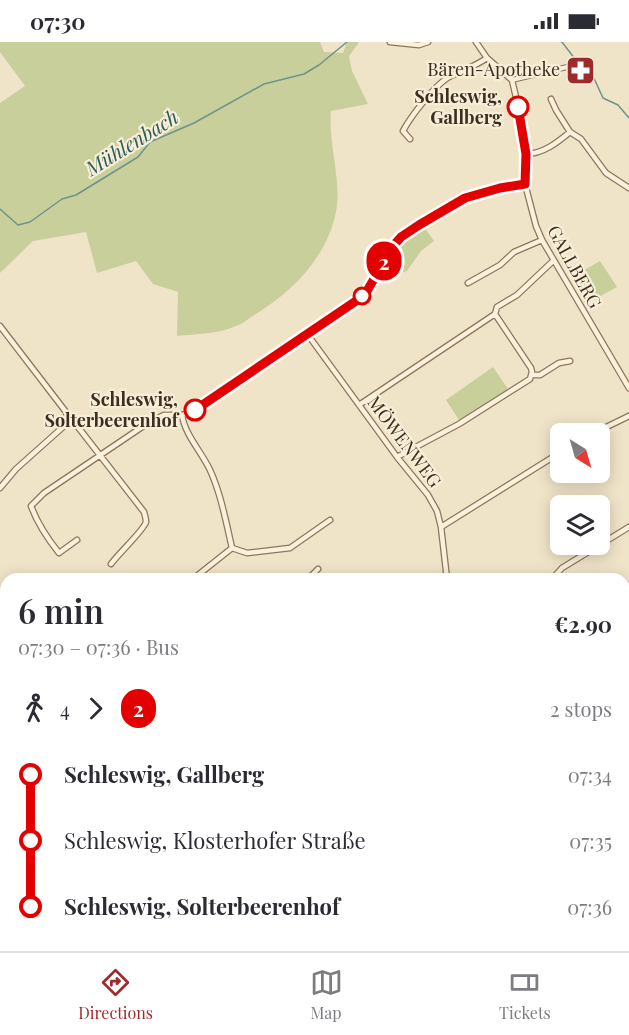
<!DOCTYPE html>
<meta charset="utf-8">
<style>
:root{--surface:#fff;--page:#f2f2f3;--text:#2b2b33;--muted:#7c7c81;--line:#e1e1e2;--accent:#9e2a2b}
body{margin:0;font-family:"Playfair Display",serif;background:var(--page);color:var(--text);height:100vh;display:flex;flex-direction:column;font-size:22px;white-space:nowrap}
*{box-sizing:border-box;margin:0}
p{font-size:20px;color:var(--muted)}
.icon{flex:none;width:33px;height:33px;fill:none;stroke:currentColor;stroke-width:2;stroke-linecap:round;stroke-linejoin:round}
.map{position:relative;flex:1;overflow:hidden}
.details{position:absolute;left:0px;top:531px;width:630px;height:378px;display:flex;flex-direction:column;background:var(--surface);border-radius:18px 18px 0 0;box-shadow:0 3px 15px #0003}
.details>*{flex:none}
.badge{padding:0 12px;border-radius:20px;font-size:21px;line-height:39px}
.needle{width:39px;rotate:143deg}
.controls{position:absolute;left:550px;top:381px;display:grid;gap:12px}
.controls a{display:grid;place-items:center;width:60px;height:60px;border-radius:9px;background:var(--surface);box-shadow:0 3px 15px #0003;font-size:30px}
.map>.badge{position:absolute;translate:-50% -50%;box-shadow:0 0 0 3px #fff}
.legs{display:flex;align-items:center;gap:9px;height:66px;padding:0 18px;font-size:20px}
.legs p{margin-inline-start:auto}
.headline{display:flex;align-items:center;justify-content:space-between;height:102px;padding:0 18px}
h1{font-size:33px;font-weight:600;line-height:45px}
ul{padding:0 18px;list-style:none}
li{display:flex;align-items:center;gap:21px;height:66px;font-size:22px}
li i{display:grid;place-items:center;width:9px;height:100%;margin:0 8px;background:currentColor}
li i::after{content:'';width:15px;height:15px;margin:-8px;border:4px solid;border-radius:50%;background:var(--surface)}
li p{margin-inline-start:auto}
li:first-child i{background:linear-gradient(#0000 50%,currentColor 0)}
li:last-child i{background:linear-gradient(currentColor 50%,#0000 0)}
.status{display:flex;justify-content:space-between;align-items:center;height:42px;padding:0 30px;background:var(--surface);direction:ltr}
.status svg{height:16px;fill:currentColor}
.tabs{display:flex;justify-content:space-around;align-items:center;height:84px;border-top:2px solid var(--line);background:var(--surface);font-size:16px;color:var(--muted)}
.tabs a{display:grid;justify-items:center;gap:3px}
.tabs .current{color:var(--accent)}
.map>svg:first-child{display:block}
.green{fill:#c9cf9b}
.lines{fill:none;stroke-linecap:round;stroke-linejoin:round}
.stream{stroke:#6f938a;stroke-width:1.5}
.pedestrian-casing{stroke:#8d765c;stroke-width:6}
.minor-casing{stroke:#8d765c;stroke-width:7}
.pedestrian{stroke:#faf1dc;stroke-width:4}
.minor{stroke:#faf1dc;stroke-width:4.5}
.line-1-casing{stroke:#fff;stroke-width:14}
.line-1{stroke:#e30000;stroke-width:9}
.stop-1-dot{fill:#fff;stroke:#e30000;stroke-width:3}
.labels{text-anchor:middle;stroke-width:4.5;stroke-linejoin:round;paint-order:stroke}
.poi-label{font-size:18px;fill:#3d2e20;stroke:#f7eed8;text-anchor:end}
.stop-label{font-size:18px;font-weight:bold;fill:#3d2e20;stroke:#f7eed8;text-anchor:end}
.street-label{font-size:18px;fill:#3d2e20;stroke:#f7eed8}
.water-label{font-size:20px;font-style:italic;fill:#2f5d5a;stroke:#f7eed8}
</style>
<div class="status"><b>07:30</b><svg viewBox="0 0 49 12"><path d="M0 12V9h3v3zM5 12V6h3v6zM10 12V3h3v9zM15 12V0h3v12zM26 1h20v11H26zM47 4h2v5h-2z"/></svg></div>
<div class="map">
<svg width="629" height="909" viewBox="0 0 629 909">
<rect width="100%" height="100%" fill="#f0e4c8"/>
<path class="green" d="M0,0H320L324,10L343,11L347,0H358V2L349,14L352,29L368,62L331,69C328,101 342,139 336,170C327,215 293,249 256,272C249,276 243,282 236,284C218,292 196,292 177,294L178,250L153,242L136,219L97,231L86,190L33,199L0,231V61L25,44L0,10Z
M424,185L434,199L421,209L407,229L386,235L388,229L386,222C397,205 407,195 424,185Z
M600,219L617,245L588,261L574,237L575,233Z
M493,325L508,347L459,378L446,358Z
M363,903H616L623,909H371Z"/>
<g class="lines">
<path class="stream" d="M562,0L575,17
M592,32L603,56L618,63L629,76
M0,167L18,183L30,180L62,157L76,153L138,115L150,100L194,81L264,42L304,32L319,23L347,0"/>
<defs>
<path id="pedestrian" d="M512,38L584,21"/>
<path id="minor" d="M390,0L419,3L428,0
M476,0L487,16L512,38L521,77L526,112L525,142L536,184L542,198L629,346
M551,57L556,68L570,90L581,97L606,131L629,146
M410,97L403,89C411,74 435,43 449,35C463,28 474,25 487,16
M526,112C543,112 558,100 570,90
M468,241L500,223L514,210L542,198
M495,272L497,265L517,253L553,219
M0,284L66,370L68,379
M308,293L397,415L428,453L437,469L441,485L447,537
M532,333H540L559,321L570,319
M359,363L495,272
M182,373C185,393 201,409 210,428C221,452 226,480 232,506L198,533
M68,379L78,385L144,470C145,474 146,476 146,480C144,488 118,512 111,522
M592,392L629,374
M397,415L459,382L530,337L532,330L531,326L495,272
M0,446L16,427L63,385L68,379
M441,485L561,410
M77,498L59,511C47,496 38,483 31,464L44,451L148,381L164,373H182L193,370L215,357L356,259L367,249L393,204L419,183L466,156L500,146L525,142
M232,506L247,511L290,506L330,478
M308,537L318,527
M552,537L562,526L629,485
M0,563L6,569
M624,635L629,630
M624,701L629,706
M624,835L629,839
M0,863L6,861
M195,903L206,909
M329,903L330,909"/>
</defs>
<use href="#pedestrian" class="pedestrian-casing"/>
<use href="#minor" class="minor-casing"/>
<use href="#pedestrian" class="pedestrian"/>
<use href="#minor" class="minor"/>
</g>
<g class="lines">
<defs>
<path id="line-1" d="M195,368L356,259L367,249L393,204L401,195L419,183L465,156L500,146L525,142L526,112L518,65"/>
</defs>
<use href="#line-1" class="line-1-casing"/>
<use href="#line-1" class="line-1"/>
</g>
<defs>
<symbol id="pharmacy-square" viewBox="-11 -11 22 22"><rect x="-9" y="-9" width="18" height="18" rx="4" fill="#9e2a2b" stroke="#f7eed8"/><path d="M-2-6h4v4h4v4h-4v4h-4v-4h-4v-4h4Z" fill="#fff"/></symbol>
</defs>
<g fill-rule="evenodd">
<use href="#pharmacy-square" x="564" y="12" width="33" height="33"/>
</g>
<g class="stop-1-dot">
<circle cx="518" cy="65" r="10"/>
<circle cx="362" cy="254" r="8"/>
<circle cx="195" cy="368" r="10"/>
</g>
<g class="labels">
<g class="poi-label">
<text x="560" y="34">Bären-Apotheke</text>
</g>
<g class="stop-label">
<text x="502" y="61">Schleswig,<tspan x="502" dy="21">Gallberg</tspan></text>
<text x="178" y="364">Schleswig,<tspan x="178" dy="21">Solterbeerenhof</tspan></text>
</g>
<g class="street-label">
<text transform="translate(574 225) rotate(61)" y="6">GALLBERG</text>
<text transform="translate(404 400) rotate(53)" y="6">MÖWENWEG</text>
</g>
<g class="water-label">
<text transform="translate(132 101) rotate(-32)" y="7">Mühlenbach</text>
</g>
</g>
</svg>
<div class="controls">
<a><svg class="needle" viewBox="-14 -14 28 28"><path d="M0-13l5 13h-10z" fill="#e53935"/><path d="M0 13l5-13h-10z" fill="#7c7c81"/></svg></a>
<a><svg class="icon" aria-label="layers" viewBox="0 0 24 24"><path d="M12 4l9 5-9 5-9-5zM3 14l9 5 9-5"/></svg></a>
</div>
<b class="badge" style="left:384px;top:219px;background:#e30000;color:#fff">2</b>
<section class="details">
<div class="headline"><div><h1>6 min</h1><p>07:30 – 07:36 · Bus</p></div><b>€2.90</b></div>
<div class="legs"><svg class="icon" aria-label="walk" viewBox="0 0 24 24"><circle cx="13" cy="4" r="2"/><path d="M13 8l-2 6 4 7M11 14l-3 7M7 12l3-4h3l4 4"/></svg>4<svg class="icon" aria-label="forward" viewBox="0 0 24 24"><path d="M9 5l7 7-7 7"/></svg><b class="badge" style="background:#e30000;color:#fff">2</b><p>2 stops</p></div>
<ul>
<li><i style="color:#e30000"></i><b>Schleswig, Gallberg</b><p>07:34</p></li>
<li><i style="color:#e30000"></i><span>Schleswig, Klosterhofer Straße</span><p>07:35</p></li>
<li><i style="color:#e30000"></i><b>Schleswig, Solterbeerenhof</b><p>07:36</p></li>
</ul>
</section>
</div>
<nav class="tabs">
<a class="current"><svg class="icon" aria-label="directions" viewBox="0 0 24 24"><path d="M12 3l9 9-9 9-9-9zM9 14v-3h6M13 9l2 2-2 2"/></svg>Directions</a>
<a><svg class="icon" aria-label="map" viewBox="0 0 24 24"><path d="M3 6l6-2 6 2 6-2v14l-6 2-6-2-6 2zM9 4v14M15 6v14"/></svg>Map</a>
<a><svg class="icon" aria-label="tickets" viewBox="0 0 24 24"><path d="M3 7h18v10H3zM15 7v10"/></svg>Tickets</a>
</nav>
